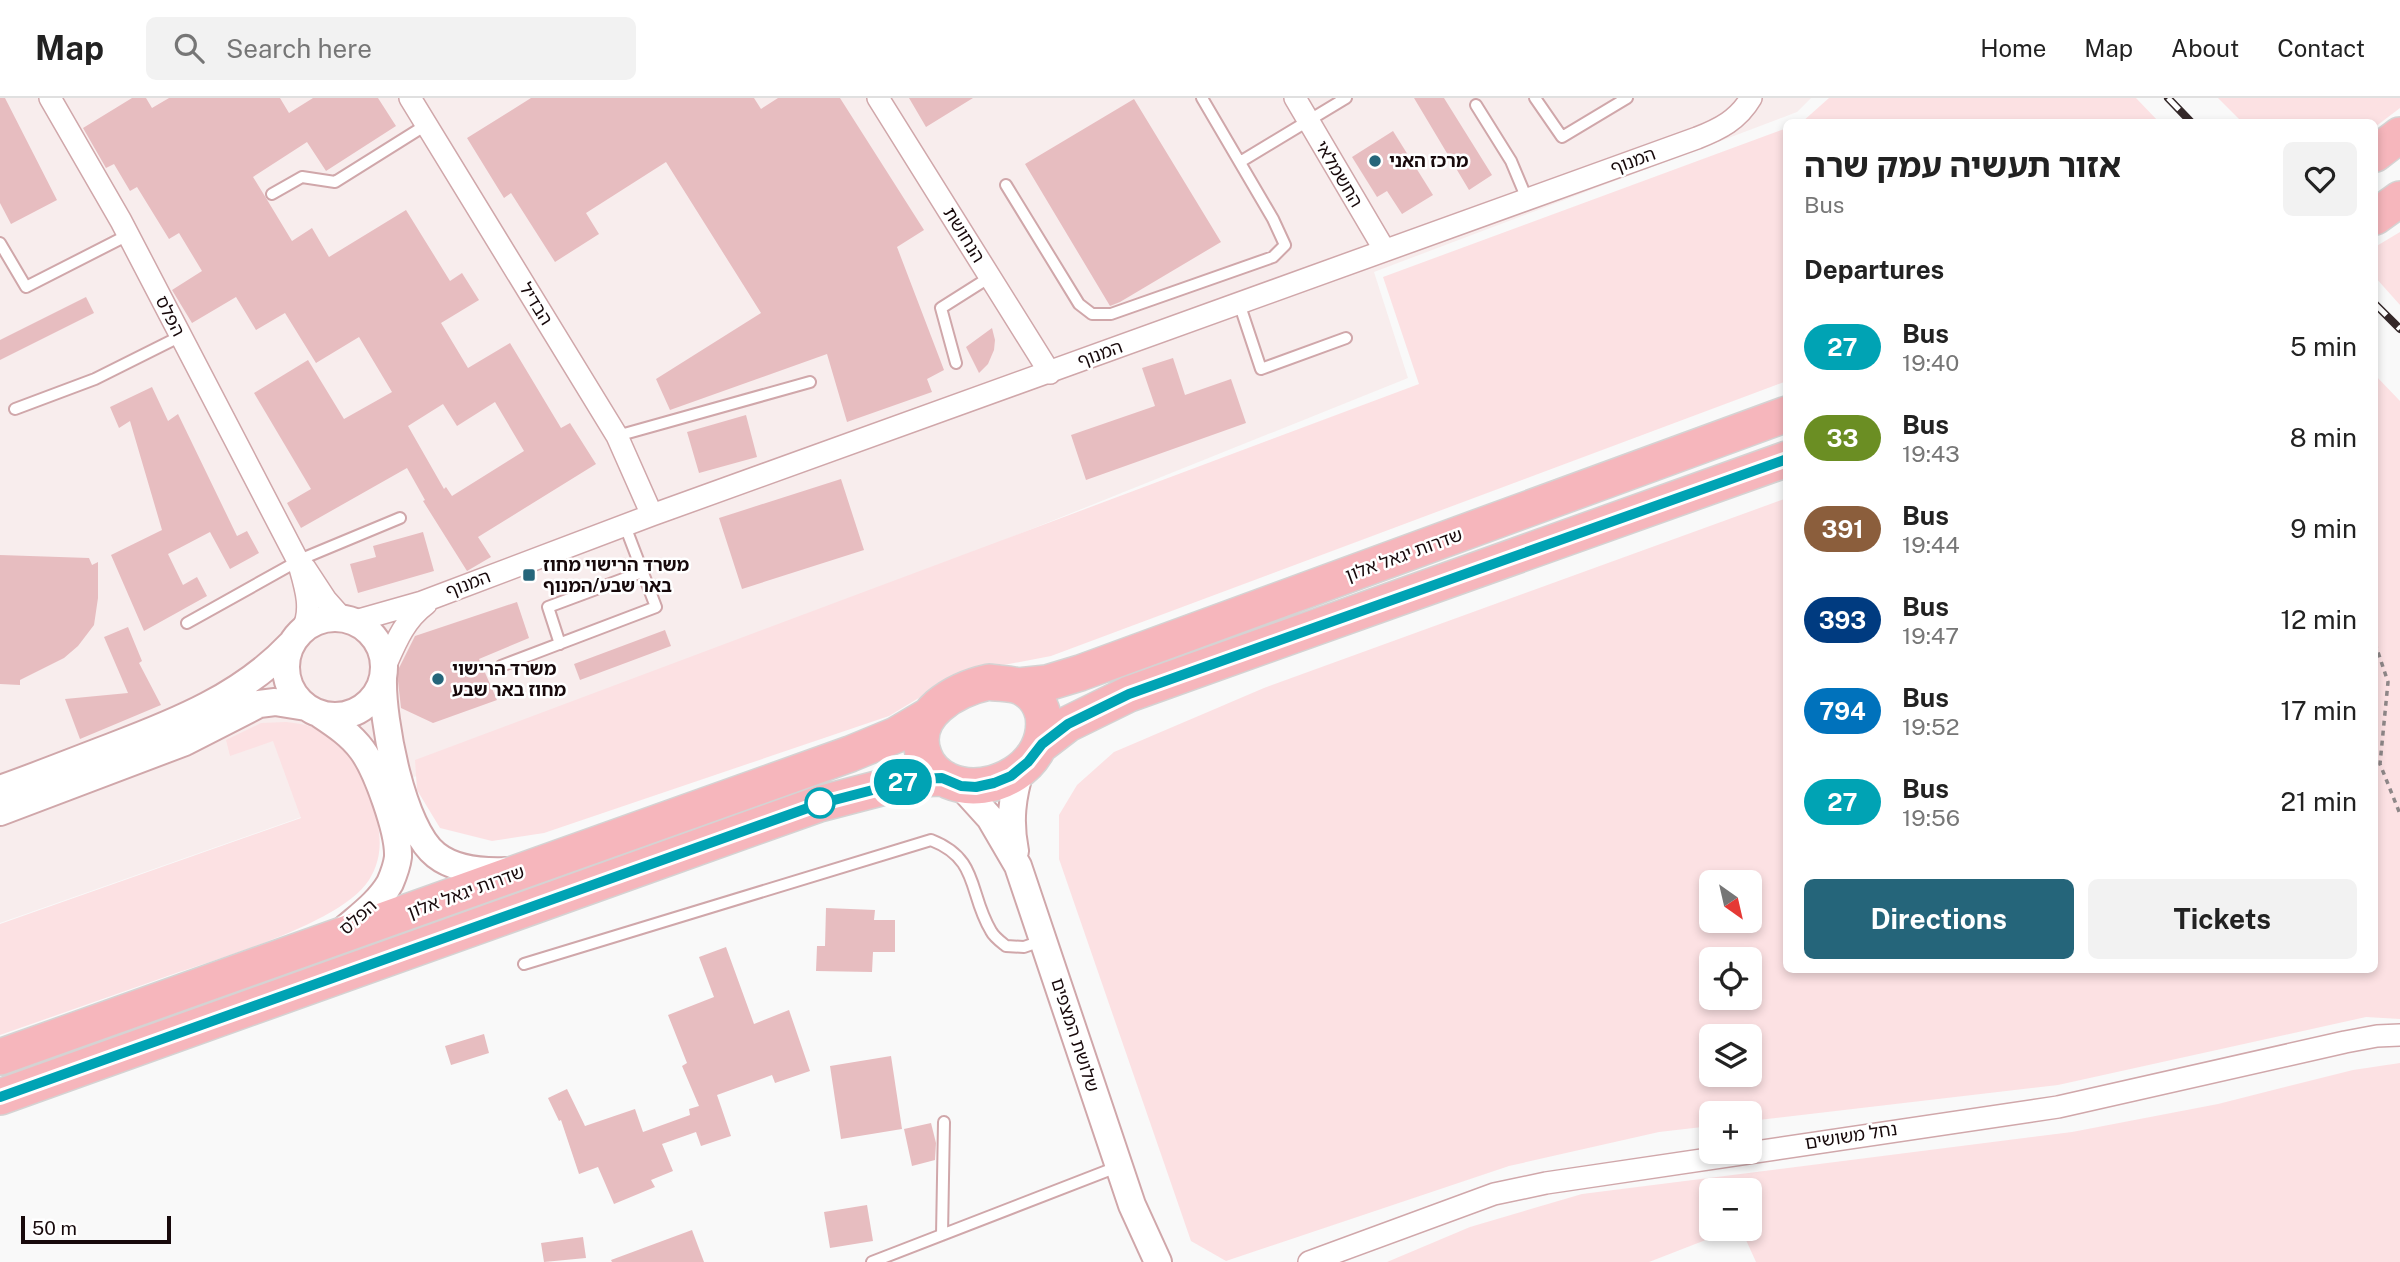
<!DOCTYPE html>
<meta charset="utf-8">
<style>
:root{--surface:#fff;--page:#f2f2f2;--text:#222;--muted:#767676;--line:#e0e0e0;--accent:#25657a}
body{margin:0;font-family:"Public Sans","Noto Sans Hebrew",sans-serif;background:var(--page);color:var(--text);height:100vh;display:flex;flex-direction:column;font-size:26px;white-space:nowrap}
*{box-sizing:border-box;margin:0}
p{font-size:23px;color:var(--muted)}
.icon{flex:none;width:38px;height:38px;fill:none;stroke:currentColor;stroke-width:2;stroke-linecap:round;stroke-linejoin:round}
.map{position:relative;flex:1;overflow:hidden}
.panel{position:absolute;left:1783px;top:21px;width:595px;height:854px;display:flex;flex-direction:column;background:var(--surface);border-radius:10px;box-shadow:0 4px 10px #0003}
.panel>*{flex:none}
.badge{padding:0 14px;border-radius:23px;font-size:24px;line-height:46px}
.needle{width:46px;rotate:146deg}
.tools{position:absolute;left:1699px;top:772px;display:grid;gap:14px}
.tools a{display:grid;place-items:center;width:63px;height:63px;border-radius:10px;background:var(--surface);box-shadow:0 4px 10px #0003;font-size:35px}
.scale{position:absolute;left:21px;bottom:18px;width:150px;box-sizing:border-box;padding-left:7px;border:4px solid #17090b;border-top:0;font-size:19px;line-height:24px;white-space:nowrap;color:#17090b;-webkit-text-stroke:5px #fff;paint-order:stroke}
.map>.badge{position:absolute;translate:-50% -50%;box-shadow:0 0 0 4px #fff}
h2{padding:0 21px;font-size:26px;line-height:63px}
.round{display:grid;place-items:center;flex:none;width:74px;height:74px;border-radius:10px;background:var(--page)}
.head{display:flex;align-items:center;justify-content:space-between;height:119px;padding:0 21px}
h1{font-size:33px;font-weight:700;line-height:52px}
.action{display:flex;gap:14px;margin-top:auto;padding:14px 21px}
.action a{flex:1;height:80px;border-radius:10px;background:var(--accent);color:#fff;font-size:28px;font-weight:700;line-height:80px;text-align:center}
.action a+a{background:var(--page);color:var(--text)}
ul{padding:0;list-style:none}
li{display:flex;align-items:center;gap:21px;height:91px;padding:0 21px}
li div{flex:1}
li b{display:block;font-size:26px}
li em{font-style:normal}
li .badge{min-width:77px;font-weight:700;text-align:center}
header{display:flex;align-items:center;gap:42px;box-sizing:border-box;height:98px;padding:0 35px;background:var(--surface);border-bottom:2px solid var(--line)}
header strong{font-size:33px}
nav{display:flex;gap:38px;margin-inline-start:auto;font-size:24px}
.search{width:490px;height:63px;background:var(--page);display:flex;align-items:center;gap:18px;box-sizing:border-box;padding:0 24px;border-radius:10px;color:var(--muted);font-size:26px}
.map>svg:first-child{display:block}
.built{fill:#f8eded}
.green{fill:#fce1e3;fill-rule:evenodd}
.building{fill:#e7bdc0;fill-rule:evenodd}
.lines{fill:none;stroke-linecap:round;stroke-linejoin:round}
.service-casing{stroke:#d0a7aa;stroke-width:14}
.minor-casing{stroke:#d0a7aa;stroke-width:24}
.tertiary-casing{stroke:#d0a7aa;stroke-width:30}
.trunk-casing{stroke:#d5d3d3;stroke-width:38}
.path{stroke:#8e8788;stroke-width:3.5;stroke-dasharray:5 5;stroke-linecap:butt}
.service{stroke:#fff;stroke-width:10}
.minor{stroke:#fff;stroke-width:21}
.tertiary{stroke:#fff;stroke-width:26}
.trunk{stroke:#f6b6bc;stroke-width:35}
.rail-casing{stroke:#342829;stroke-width:8}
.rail{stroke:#fff;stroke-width:5;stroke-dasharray:16;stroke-linecap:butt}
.line-casing{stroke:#fff;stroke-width:16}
.line{stroke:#00a3b4;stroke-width:10}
.poi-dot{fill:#25657a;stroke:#fff;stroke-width:2.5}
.stop-dot{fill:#fff;stroke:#00a3b4;stroke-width:3.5}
.labels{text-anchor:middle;stroke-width:5;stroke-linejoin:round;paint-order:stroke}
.poi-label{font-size:18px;font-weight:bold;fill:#17090b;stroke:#fff;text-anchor:start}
.street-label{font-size:18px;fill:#17090b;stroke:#fff}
</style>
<header>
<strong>Map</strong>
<div class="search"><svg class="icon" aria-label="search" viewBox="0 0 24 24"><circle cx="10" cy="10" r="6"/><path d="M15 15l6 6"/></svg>Search here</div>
<nav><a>Home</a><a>Map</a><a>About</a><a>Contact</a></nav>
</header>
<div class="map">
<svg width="2400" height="1164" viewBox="0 0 2400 1164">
<rect width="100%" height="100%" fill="#f9f9f9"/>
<path class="built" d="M0,0H1811L1797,14L1374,174L1408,280L404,683L0,825Z"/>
<path class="green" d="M1829,0H2136L2159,24H1802Z
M2218,0H2400V10L2375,29V24H2242Z
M1787,30V283L1051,558L972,573L942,586L889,618L544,735L492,743L440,730L417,692L415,662L1419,286L1383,179Z
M2400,134V207L2375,179V149Z
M2375,277L2400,303V921L2366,919L2058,987L1750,1023V1015H1712L1711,1028L1659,1034L1509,1068L1226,1163L1191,1143L1059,761V717L1077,687L1114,654L1264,590L1787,400V872H2375ZM1750,784V822H1712V784ZM1750,861V900H1712V861ZM1750,938V976H1712V938Z
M286,624C294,625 304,626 312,629C339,640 361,668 369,695C379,725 387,753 369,782C341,826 216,861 165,879C110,898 55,918 0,937V826L301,720L273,643L230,658L226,642L261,625Z
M2400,965V1164H1756L1741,1131L1750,1130V1092H1712V1130L1734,1131L1649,1164H1387L1470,1129L1582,1096L2072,1034L2218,1006L2353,972Z"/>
<path class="building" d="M0,0H5L57,102L11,126L0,105Z
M132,0H146L152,10L169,0H280L289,15L313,0H378L396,28L326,73L307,44L253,79L266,100L292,143L312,130L329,159L406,112L450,183L462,175L479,202L441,225L468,270L510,245L561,330L570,325L596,366L478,439L491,459L467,473L423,403L425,402L407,370L301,430L287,405L311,391L254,295L308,262L344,321L392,294L359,239L316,265L285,215L256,232L236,199L192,225L172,192L202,173L179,135L169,141L137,89L130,93L114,66L106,70L83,30ZM495,304L524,353L452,398L446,389L444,391L408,328L443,306L457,328Z
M531,0H754L761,11L778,0H840L924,132L897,149L944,272L927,281L932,294L847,324L827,256L670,312L656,281L761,215L666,64L586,115L599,136L555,164L511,95L504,100L467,40Z
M909,0H973L926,29Z
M1414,0H1444L1492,77L1469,92Z
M1134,1L1221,144L1120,204L1110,208L1025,66Z
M1393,33L1433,97L1402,116L1387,93L1377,99L1352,59Z
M86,199L94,215L0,262V242Z
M992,230L995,242L994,252L988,266L979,275L966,249Z
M1173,260L1185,297L1231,281L1246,325L1086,382L1071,337L1155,308L1142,270Z
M152,289L168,323L178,316L237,438L247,433L259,455L230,471L210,434L168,456L183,487L197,479L207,498L144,533L111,457L162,432L130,323L119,330L110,309Z
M746,317L757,359L699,375L687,334Z
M841,381L864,452L742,491L719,420Z
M423,434L434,473L358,495L350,466L376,459L373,448Z
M0,457L89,460L92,467L98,464V500L94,527L78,548L64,560L20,582V587L0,586Z
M517,504L529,540L479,561L497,602L433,625L401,610L397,574L415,538Z
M128,529L142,563L139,565L161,607L80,641L65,601L128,595L104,539Z
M665,532L671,548L580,582L574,566Z
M826,810L875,812L874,822H895V854H873L872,874L816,873L817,848H825Z
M726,849L754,926L789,912L810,973L775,985L772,977L717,997L731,1038L701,1048L696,1034L662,1046L673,1073L651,1082L655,1089L614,1106L598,1069L579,1076L561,1022L559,1023L548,1000L567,991L585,1028L635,1011L643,1034L690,1017L689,1011L699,1008L682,968L687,965L668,917L714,899L699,859Z
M484,936L489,955L451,967L445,948Z
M891,958L902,1031L841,1041L830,968Z
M931,1025L936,1045L935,1062L912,1068L904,1031Z
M867,1107L873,1143L830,1150L824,1114Z
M692,1132L704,1164H612L611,1162Z
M583,1139L586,1160L544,1164L541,1145Z"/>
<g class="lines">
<defs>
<path id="service" d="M1535,0L1562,39L1627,0
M1476,7L1511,63L1527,101
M1240,64L1346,0
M1006,87L1079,206L1092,216H1111L1273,159L1285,147L1273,121L1202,0
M272,96L302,79L335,84L426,27
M0,145L26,189L128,137
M1239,205L1261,271L1346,240
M956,265L941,210L990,179
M15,311L95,281L181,238
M617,338L810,284
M299,462L400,420
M187,525L298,463
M560,546L548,509L642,474
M501,568L656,509L625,428
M524,866L931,742C980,761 968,795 991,833C994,839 1001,844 1006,848L1024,849L1044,842
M942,1137L944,1024
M872,1164L1117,1069"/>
<path id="minor" d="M50,0L121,123L298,463C304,485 314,511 302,532
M410,0L617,338L652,417
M878,0L1050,275
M1295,0L1384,151
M305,470L326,502L342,520
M355,523L422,504L652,417L1697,40C1720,31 1738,22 1751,0
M384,571C395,546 404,522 426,506
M1309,1164L1494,1096L1546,1085L2058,1009L2345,944L2377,938L2400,937"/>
<path id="tertiary" d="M286 569a49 49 0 1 1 98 0a49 49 0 1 1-98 0Z
M383,581C382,622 402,731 436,757C455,772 484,774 507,773
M321,617C336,627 351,637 362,652C377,672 399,734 398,759C397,767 393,778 390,785C379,804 361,817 345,831
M961,688L990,720L1018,768L1132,1107L1158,1164
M0,691C37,678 74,663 111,649C177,624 242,598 291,546
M0,714L185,644L259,606L275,604L306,609
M1015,753C1009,723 1012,699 1021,670"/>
<path id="trunk" d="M2375,56L2400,37
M2375,119L2400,101
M989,584C999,586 1012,585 1021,589C1033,595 1040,604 1043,617C1051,667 991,701 949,683C936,677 928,669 924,657C908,616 957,591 989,584Z
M1018,588L1047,585L1080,575L1787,316
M1042,646L1068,626L1129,596L1787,361
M0,959L850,656L896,637L928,618
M0,999L819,706L915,681L942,680"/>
</defs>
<use href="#service" class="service-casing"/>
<use href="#minor" class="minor-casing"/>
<use href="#tertiary" class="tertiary-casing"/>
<use href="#trunk" class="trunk-casing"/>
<path class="path" d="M2375,545L2388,584L2380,666L2400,716"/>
<use href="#service" class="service"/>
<use href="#minor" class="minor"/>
<use href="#tertiary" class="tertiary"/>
<use href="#trunk" class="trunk"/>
<defs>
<path id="rail" d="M2168,0L2191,24
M2375,206L2400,231"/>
</defs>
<use href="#rail" class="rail-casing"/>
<use href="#rail" class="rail"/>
</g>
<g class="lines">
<defs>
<path id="line" d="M0,999L819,706L915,681L942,680L961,688L976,689L994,685L1011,678L1028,664L1042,646L1068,626L1129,596L1787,361"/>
</defs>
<use href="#line" class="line-casing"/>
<use href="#line" class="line"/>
</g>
<g class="poi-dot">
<circle cx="1375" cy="63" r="7"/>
<rect x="522" y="470" width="14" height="14" rx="3.5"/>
<circle cx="438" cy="581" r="7"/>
</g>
<circle class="stop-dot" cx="820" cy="705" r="14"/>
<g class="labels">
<g class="poi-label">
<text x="1389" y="69">מרכז האני</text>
<text x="543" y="473">משרד הרישוי מחוז<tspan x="543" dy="21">באר שבע/המנוף</tspan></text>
<text x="452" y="577">משרד הרישוי<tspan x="452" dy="21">מחוז באר שבע</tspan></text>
</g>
<g class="street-label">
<text transform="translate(1633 63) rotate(-20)" y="6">המנוף</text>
<text transform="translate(1339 76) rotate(59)" y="6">החשמלאי</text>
<text transform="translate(964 137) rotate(58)" y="6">הנחושת</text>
<text transform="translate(536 206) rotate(58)" y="6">הבדיל</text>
<text transform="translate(170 218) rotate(63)" y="6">הפלס</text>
<text transform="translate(1100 256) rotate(-20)" y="6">המנוף</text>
<text transform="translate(1404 457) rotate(-20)" y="6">שדרות יגאל אלון</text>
<text transform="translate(468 486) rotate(-21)" y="6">המנוף</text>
<text transform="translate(466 794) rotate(-20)" y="6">שדרות יגאל אלון</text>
<text transform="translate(358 819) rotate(-42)" y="6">הפלס</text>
<text transform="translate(1075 937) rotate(72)" y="6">שלושת המצפים</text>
<text transform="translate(1851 1038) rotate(-9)" y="6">נחל משושים</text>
</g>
</g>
</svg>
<div class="tools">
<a><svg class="needle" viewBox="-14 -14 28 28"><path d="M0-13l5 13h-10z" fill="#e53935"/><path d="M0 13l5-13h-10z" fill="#767676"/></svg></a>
<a><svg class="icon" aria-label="locate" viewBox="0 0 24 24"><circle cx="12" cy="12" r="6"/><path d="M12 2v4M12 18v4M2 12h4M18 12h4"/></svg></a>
<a><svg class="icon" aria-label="layers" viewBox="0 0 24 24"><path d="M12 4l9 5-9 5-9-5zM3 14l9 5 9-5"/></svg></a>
<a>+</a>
<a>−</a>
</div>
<div class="scale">50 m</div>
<b class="badge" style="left:903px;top:684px;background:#00a3b4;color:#fff">27</b>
<section class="panel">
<div class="head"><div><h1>אזור תעשיה עמק שרה</h1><p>Bus</p></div><a class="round"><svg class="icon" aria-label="heart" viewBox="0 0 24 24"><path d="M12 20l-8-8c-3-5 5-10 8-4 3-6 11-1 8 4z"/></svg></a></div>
<h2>Departures</h2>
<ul>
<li><span class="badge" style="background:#00a3b4;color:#fff">27</span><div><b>Bus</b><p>19:40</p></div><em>5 min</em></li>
<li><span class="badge" style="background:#6b8e23;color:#fff">33</span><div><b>Bus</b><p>19:43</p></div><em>8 min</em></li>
<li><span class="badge" style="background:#8b5e3c;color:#fff">391</span><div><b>Bus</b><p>19:44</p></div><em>9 min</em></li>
<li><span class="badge" style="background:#003b80;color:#fff">393</span><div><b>Bus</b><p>19:47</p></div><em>12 min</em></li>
<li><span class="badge" style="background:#0072bc;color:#fff">794</span><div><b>Bus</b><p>19:52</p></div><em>17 min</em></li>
<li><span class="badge" style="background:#00a3b4;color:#fff">27</span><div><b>Bus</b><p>19:56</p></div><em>21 min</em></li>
</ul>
<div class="action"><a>Directions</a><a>Tickets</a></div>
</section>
</div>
